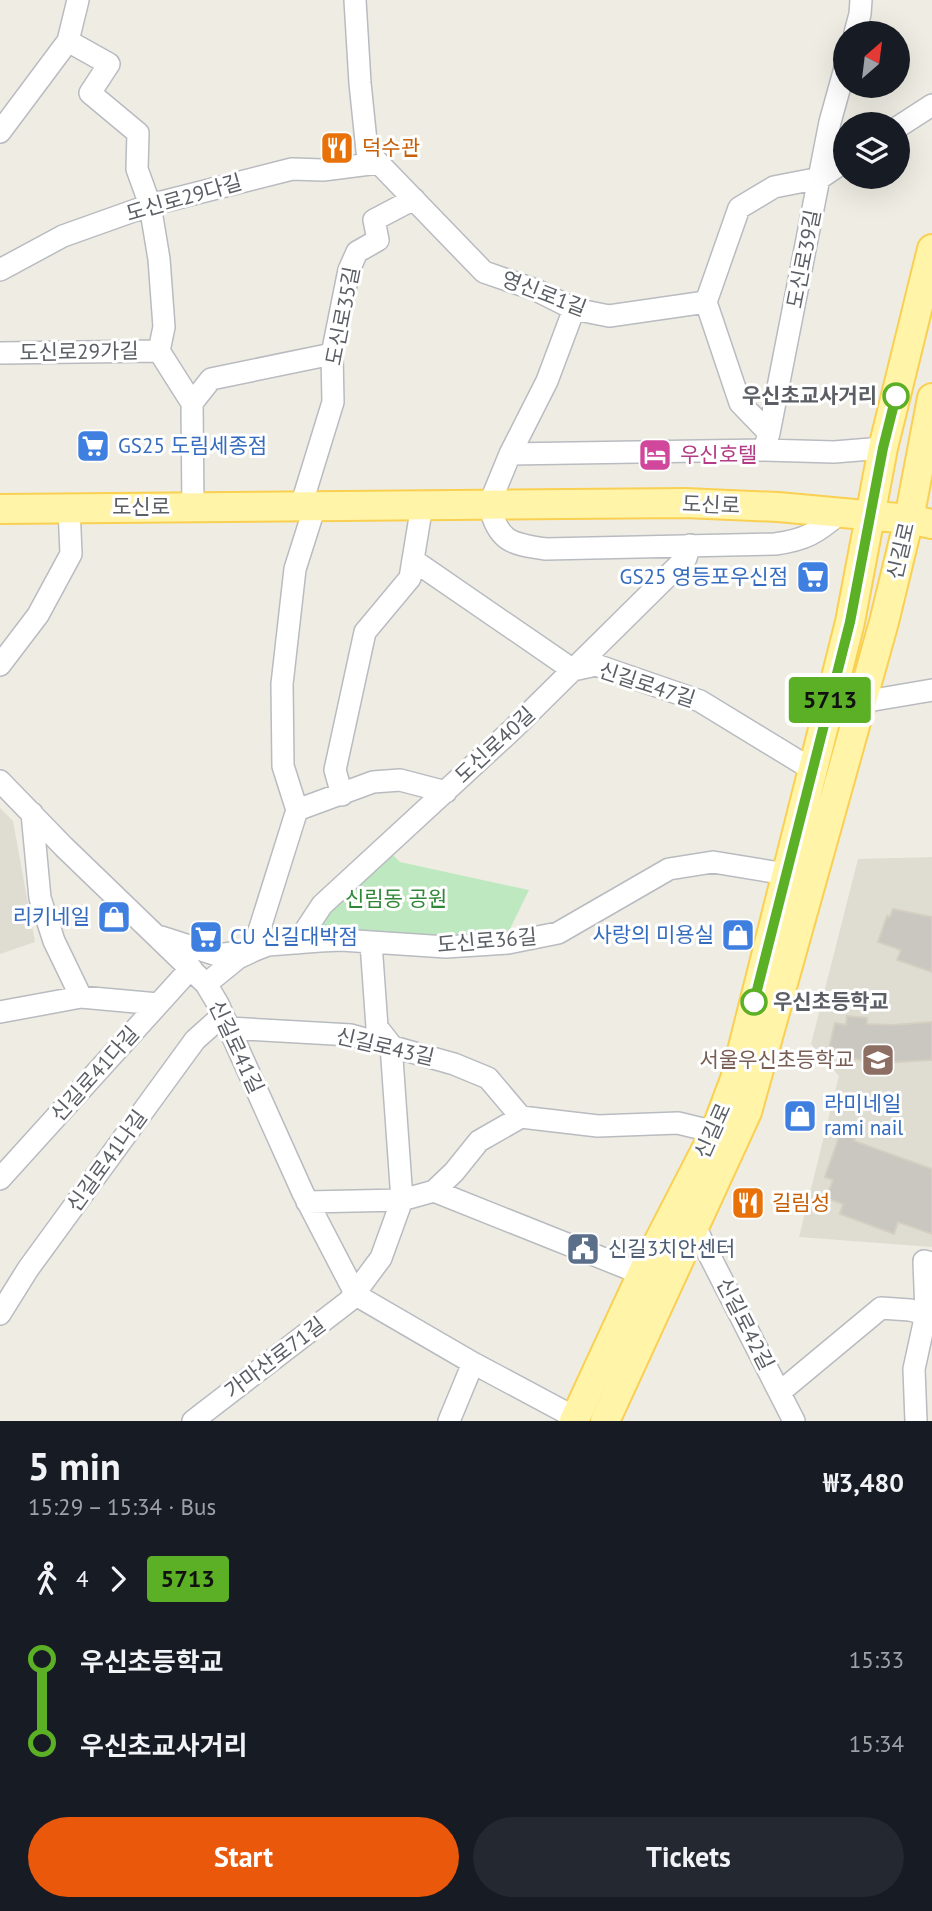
<!DOCTYPE html>
<meta charset="utf-8">
<style>
:root{--surface:#171b24;--page:#242831;--text:#f1f3f6;--muted:#9ea1a6;--accent:#ea580c}
body{margin:0;font-family:"PT Sans","Noto Sans KR",sans-serif;background:var(--page);color:var(--text);height:100vh;display:flex;flex-direction:column;font-size:26px;white-space:nowrap}
*{box-sizing:border-box;margin:0}
p{font-size:23px;color:var(--muted)}
.icon{flex:none;width:38px;height:38px;fill:none;stroke:currentColor;stroke-width:2;stroke-linecap:round;stroke-linejoin:round}
.map{position:relative;height:1421px;overflow:hidden}
.drawer{display:flex;flex-direction:column;background:var(--surface);flex:1}
.drawer>*{flex:none}
.badge{padding:0 14px;border-radius:5px;font-size:24px;line-height:46px}
.needle{width:46px;rotate:28deg}
.tools{position:absolute;left:833px;top:21px;display:grid;gap:14px}
.tools a{display:grid;place-items:center;width:77px;height:77px;border-radius:50%;background:var(--surface);box-shadow:0 7px 28px #0002;font-size:35px}
.map>.badge{position:absolute;translate:-50% -50%;box-shadow:0 0 0 4px #fff}
.legs{display:flex;align-items:center;gap:10px;height:77px;padding:0 28px;font-size:23px}
.legs p{margin-inline-start:auto}
.head{display:flex;align-items:center;justify-content:space-between;height:119px;padding:0 28px}
h1{font-size:38px;font-weight:700;line-height:52px}
.button{display:flex;gap:14px;margin-top:auto;padding:14px 28px}
.button a{flex:1;height:80px;border-radius:42px;background:var(--accent);color:#fff;font-size:28px;font-weight:700;line-height:80px;text-align:center}
.button a+a{background:var(--page);color:var(--text)}
ul{padding:0 28px;list-style:none}
li{display:flex;align-items:center;gap:24px;height:84px;font-size:26px}
li i{display:grid;place-items:center;width:10px;height:100%;margin:0 9px;background:currentColor}
li i::after{content:'';width:18px;height:18px;margin:-9px;border:5px solid;border-radius:50%;background:var(--surface)}
li p{margin-inline-start:auto}
li:first-child i{background:linear-gradient(#0000 50%,currentColor 0)}
li:last-child i{background:linear-gradient(currentColor 50%,#0000 0)}
.map>svg:first-child{display:block}
.education{fill:#dfdcd2}
.green{fill:#bee8c0}
.building{fill:#cac6c0;stroke:#d4cfc1;stroke-width:2}
.lines{fill:none;stroke-linecap:round;stroke-linejoin:round}
.minor-casing{stroke:#b8bbc0;stroke-width:24}
.major-casing{stroke:#f9d052;stroke-width:32}
.minor{stroke:#fff;stroke-width:21}
.major{stroke:#fff4a8;stroke-width:28}
.line-1-casing{stroke:#fff;stroke-width:16}
.line-1{stroke:#5bb025;stroke-width:10}
.stop-1-dot{fill:#fff;stroke:#5bb025;stroke-width:3.5}
.labels{text-anchor:middle;stroke-width:6;stroke-linejoin:round;paint-order:stroke}
.food-label{font-size:21px;fill:#c56008;stroke:#fff;text-anchor:start}
.street-label{font-size:21px;fill:#5b5f65;stroke:#fff}
.stop-label{font-size:21px;font-weight:bold;fill:#5b5f65;stroke:#fff;text-anchor:end}
.shop-label{font-size:21px;fill:#366cbe;stroke:#fff;text-anchor:start}
.hotel-label{font-size:21px;fill:#b23c85;stroke:#fff;text-anchor:start}
.park-label{font-size:21px;fill:#308737;stroke:#fff}
.education-label{font-size:21px;fill:#785e54;stroke:#fff;text-anchor:end}
.service-label{font-size:21px;fill:#4e5e75;stroke:#fff;text-anchor:start}
</style>
<div class="map">
<svg width="932" height="1421" viewBox="0 0 932 1421">
<rect width="100%" height="100%" fill="#efede3"/>
<path class="education" d="M0,808L13,821L35,942L0,954Z
M932,857V1247L799,1237L839,1076L811,1044L858,859Z"/>
<path class="green" d="M389,851L400,862L529,890L507,935L307,936Z"/>
<path class="building" d="M893,909L932,917V972L897,960L901,950L878,942L887,916L890,917Z
M847,1016L867,1018V1024L892,1025L932,1022V1060L878,1063L838,1056L839,1050L829,1048L835,1023L846,1025Z
M840,1134L855,1139L854,1141L932,1169V1234L898,1222L894,1234L840,1214L843,1204L826,1198L833,1180L825,1177Z"/>
<g class="lines">
<defs>
<path id="minor" d="M355,0L360,83L367,151L484,272L536,290L574,309L609,316L706,302L739,208L774,187L820,178L845,161
M855,33L860,14L861,0
M68,41L109,64L90,93L138,133L137,169L150,205L159,259L164,327L159,351
M898,127L932,105
M0,132L68,41L78,0
M0,270L63,236L150,205L292,169L323,170L378,163
M706,302L740,403L769,433
M574,309L547,381L510,454L489,505C499,541 509,544 546,549L775,544C805,540 817,533 840,513
M159,351L192,403L193,507
M0,353L159,351
M192,403L211,379L332,354
M764,450L769,433L830,122L845,68
M510,454L764,450L834,452L883,448
M301,506L333,402L332,354L349,270L357,252L378,240L374,220L414,199
M413,560L573,670L596,665L700,701L813,770
M0,665L38,615L71,554L69,507
M862,702L932,690
M0,781L64,847L206,984L218,1004L303,1193L356,1295L473,1363L576,1418
M342,795L335,770L365,632L410,578L422,505
M297,810L373,782L400,780L446,792
M32,813L40,898L54,941L81,997
M161,937L217,955L255,950L268,945L320,941L341,940L446,947L508,943L558,933L669,869L713,862L786,874
M297,943L322,905L513,729L686,558L690,545
M206,984L238,958L255,950L259,931L297,810L283,766L282,684L295,569L315,506
M0,1012L81,997L158,1004
M229,1028L351,1035L454,1064L488,1078L521,1117
M0,1179L191,968
M434,1191L642,1274
M307,1202L402,1200L434,1191L454,1172L479,1141L521,1117L598,1126L678,1123L715,1132
M695,1227L794,1421
M0,1314L28,1269L195,1040L223,1015
M780,1392L881,1308L910,1310L932,1316
M193,1421L349,1301L381,1258L402,1200L391,1045L377,1027L371,943
M449,1421L473,1363
M916,1421L914,1369L926,1314L924,1261L932,1263"/>
<path id="major" d="M0,509L685,503L778,507L909,519L932,524
M574,1421L642,1274L715,1132L735,1079L850,622L883,448L932,249
M605,1421L747,1112L884,622L909,519L932,398"/>
</defs>
<use href="#minor" class="minor-casing"/>
<use href="#major" class="major-casing"/>
<use href="#minor" class="minor"/>
<use href="#major" class="major"/>
</g>
<g class="lines">
<defs>
<path id="line-1" d="M754,1002L850,622L883,448L896,396"/>
</defs>
<use href="#line-1" class="line-1-casing"/>
<use href="#line-1" class="line-1"/>
</g>
<defs>
<symbol id="restaurant-square" viewBox="-11 -11 22 22"><rect x="-9" y="-9" width="18" height="18" rx="4" fill="#e8710a" stroke="#fff"/><path d="M-5-6h1v4h1v-4h1v4h1v-4h1v5L-1.5 .5V6h-2V.5L-5-1ZM5-6V6H3V1.5H1.5Q1.5-4 5-6Z" fill="#fff"/></symbol>
<symbol id="supermarket-square" viewBox="-11 -11 22 22"><rect x="-9" y="-9" width="18" height="18" rx="4" fill="#3f7fe0" stroke="#fff"/><path d="M-6-5.5h2.5l.6 2H6L4.5 2H-2.5L-4.4-4H-6ZM-1.5 3.2a1.3 1.3 0 1 0 .1 0ZM3 3.2a1.3 1.3 0 1 0 .1 0Z" fill="#fff"/></symbol>
<symbol id="hotel-square" viewBox="-11 -11 22 22"><rect x="-9" y="-9" width="18" height="18" rx="4" fill="#d1479c" stroke="#fff"/><path d="M-6-4.5h1.5V1H6V5H4.5V3h-9V5H-6ZM-4 0a1.8 1.8 0 1 1 3.6 0ZM.5 0V-2.5h3Q6-2.5 6 0Z" fill="#fff"/></symbol>
<symbol id="shop-square" viewBox="-11 -11 22 22"><rect x="-9" y="-9" width="18" height="18" rx="4" fill="#3f7fe0" stroke="#fff"/><path d="M-5-2.5h2.3a2.7 3.5 0 0 1 5.4 0H5L5.5 6h-11ZM-1.5-2.5h3a1.5 2.3 0 0 0-3 0Z" fill="#fff"/></symbol>
<symbol id="school-square" viewBox="-11 -11 22 22"><rect x="-9" y="-9" width="18" height="18" rx="4" fill="#8d6e63" stroke="#fff"/><path d="M0-5L7-2L0 1L-7-2ZM-4 1L0 2.5L4 1V4Q0 6-4 4Z" fill="#fff"/></symbol>
<symbol id="civic-square" viewBox="-11 -11 22 22"><rect x="-9" y="-9" width="18" height="18" rx="4" fill="#5c6f8a" stroke="#fff"/><path d="M-.6-6.5H3V-4.5H.6V-3L4-1V1h2V6H-6V1h2V-1L-.6-3ZM-1.2 2.5V6h2.4V2.5Z" fill="#fff"/></symbol>
</defs>
<g fill-rule="evenodd">
<use href="#restaurant-square" x="318" y="129" width="38" height="38"/>
<use href="#supermarket-square" x="74" y="427" width="38" height="38"/>
<use href="#hotel-square" x="636" y="436" width="38" height="38"/>
<use href="#supermarket-square" x="794" y="558" width="38" height="38"/>
<use href="#shop-square" x="95" y="898" width="38" height="38"/>
<use href="#shop-square" x="719" y="916" width="38" height="38"/>
<use href="#supermarket-square" x="187" y="918" width="38" height="38"/>
<use href="#school-square" x="859" y="1041" width="38" height="38"/>
<use href="#shop-square" x="781" y="1097" width="38" height="38"/>
<use href="#restaurant-square" x="729" y="1184" width="38" height="38"/>
<use href="#civic-square" x="564" y="1230" width="38" height="38"/>
</g>
<g class="stop-1-dot">
<circle cx="896" cy="396" r="12"/>
<circle cx="754" cy="1002" r="12"/>
</g>
<g class="labels">
<g class="food-label">
<text x="362" y="155">덕수관</text>
<text x="772" y="1210">길림성</text>
</g>
<g class="street-label">
<text transform="translate(184 198) rotate(-16)" y="7">도신로29다길</text>
<text transform="translate(804 259) rotate(-79)" y="7">도신로39길</text>
<text transform="translate(544 294) rotate(21)" y="7">영신로1길</text>
<text transform="translate(343 316) rotate(-79)" y="7">도신로35길</text>
<text transform="translate(79 352) rotate(-1)" y="7">도신로29가길</text>
<text transform="translate(711 505) rotate(2)" y="7">도신로</text>
<text x="141" y="514">도신로</text>
<text transform="translate(901 551) rotate(-77)" y="7">신길로</text>
<text transform="translate(647 685) rotate(18)" y="7">신길로47길</text>
<text transform="translate(495 745) rotate(-43)" y="7">도신로40길</text>
<text transform="translate(487 941) rotate(-5)" y="7">도신로36길</text>
<text transform="translate(236 1047) rotate(65)" y="7">신길로41길</text>
<text transform="translate(385 1047) rotate(13)" y="7">신길로43길</text>
<text transform="translate(95 1074) rotate(-48)" y="7">신길로41다길</text>
<text transform="translate(713 1131) rotate(-66)" y="7">신길로</text>
<text transform="translate(107 1161) rotate(-54)" y="7">신길로41나길</text>
<text transform="translate(745 1324) rotate(63)" y="7">신길로42길</text>
<text transform="translate(275 1358) rotate(-37)" y="7">가마산로71길</text>
</g>
<g class="stop-label">
<text x="877" y="403">우신초교사거리</text>
<text x="773" y="1009" text-anchor="start">우신초등학교</text>
</g>
<g class="shop-label">
<text x="118" y="453">GS25 도림세종점</text>
<text x="788" y="584" text-anchor="end">GS25 영등포우신점</text>
<text x="90" y="924" text-anchor="end">리키네일</text>
<text x="714" y="942" text-anchor="end">사랑의 미용실</text>
<text x="230" y="944">CU 신길대박점</text>
<text x="824" y="1111">라미네일<tspan x="824" dy="24">rami nail</tspan></text>
</g>
<g class="hotel-label">
<text x="680" y="462">우신호텔</text>
</g>
<g class="park-label">
<text x="396" y="906">신림동 공원</text>
</g>
<g class="education-label">
<text x="854" y="1067">서울우신초등학교</text>
</g>
<g class="service-label">
<text x="608" y="1256">신길3치안센터</text>
</g>
</g>
</svg>
<div class="tools">
<a><svg class="needle" viewBox="-14 -14 28 28"><path d="M0-13l5 13h-10z" fill="#e53935"/><path d="M0 13l5-13h-10z" fill="#9ea1a6"/></svg></a>
<a><svg class="icon" aria-label="layers" viewBox="0 0 24 24"><path d="M12 4l9 5-9 5-9-5zM3 14l9 5 9-5"/></svg></a>
</div>
<b class="badge" style="left:830px;top:700px;background:#5bb025;color:#111">5713</b>
</div>
<section class="drawer">
<div class="head"><div><h1>5 min</h1><p>15:29 – 15:34 · Bus</p></div><b>₩3,480</b></div>
<div class="legs"><svg class="icon" aria-label="walk" viewBox="0 0 24 24"><circle cx="13" cy="4" r="2"/><path d="M13 8l-2 6 4 7M11 14l-3 7M7 12l3-4h3l4 4"/></svg>4<svg class="icon" aria-label="forward" viewBox="0 0 24 24"><path d="M9 5l7 7-7 7"/></svg><b class="badge" style="background:#5bb025;color:#111">5713</b></div>
<ul>
<li><i style="color:#5bb025"></i><b>우신초등학교</b><p>15:33</p></li>
<li><i style="color:#5bb025"></i><b>우신초교사거리</b><p>15:34</p></li>
</ul>
<div class="button"><a>Start</a><a>Tickets</a></div>
</section>
